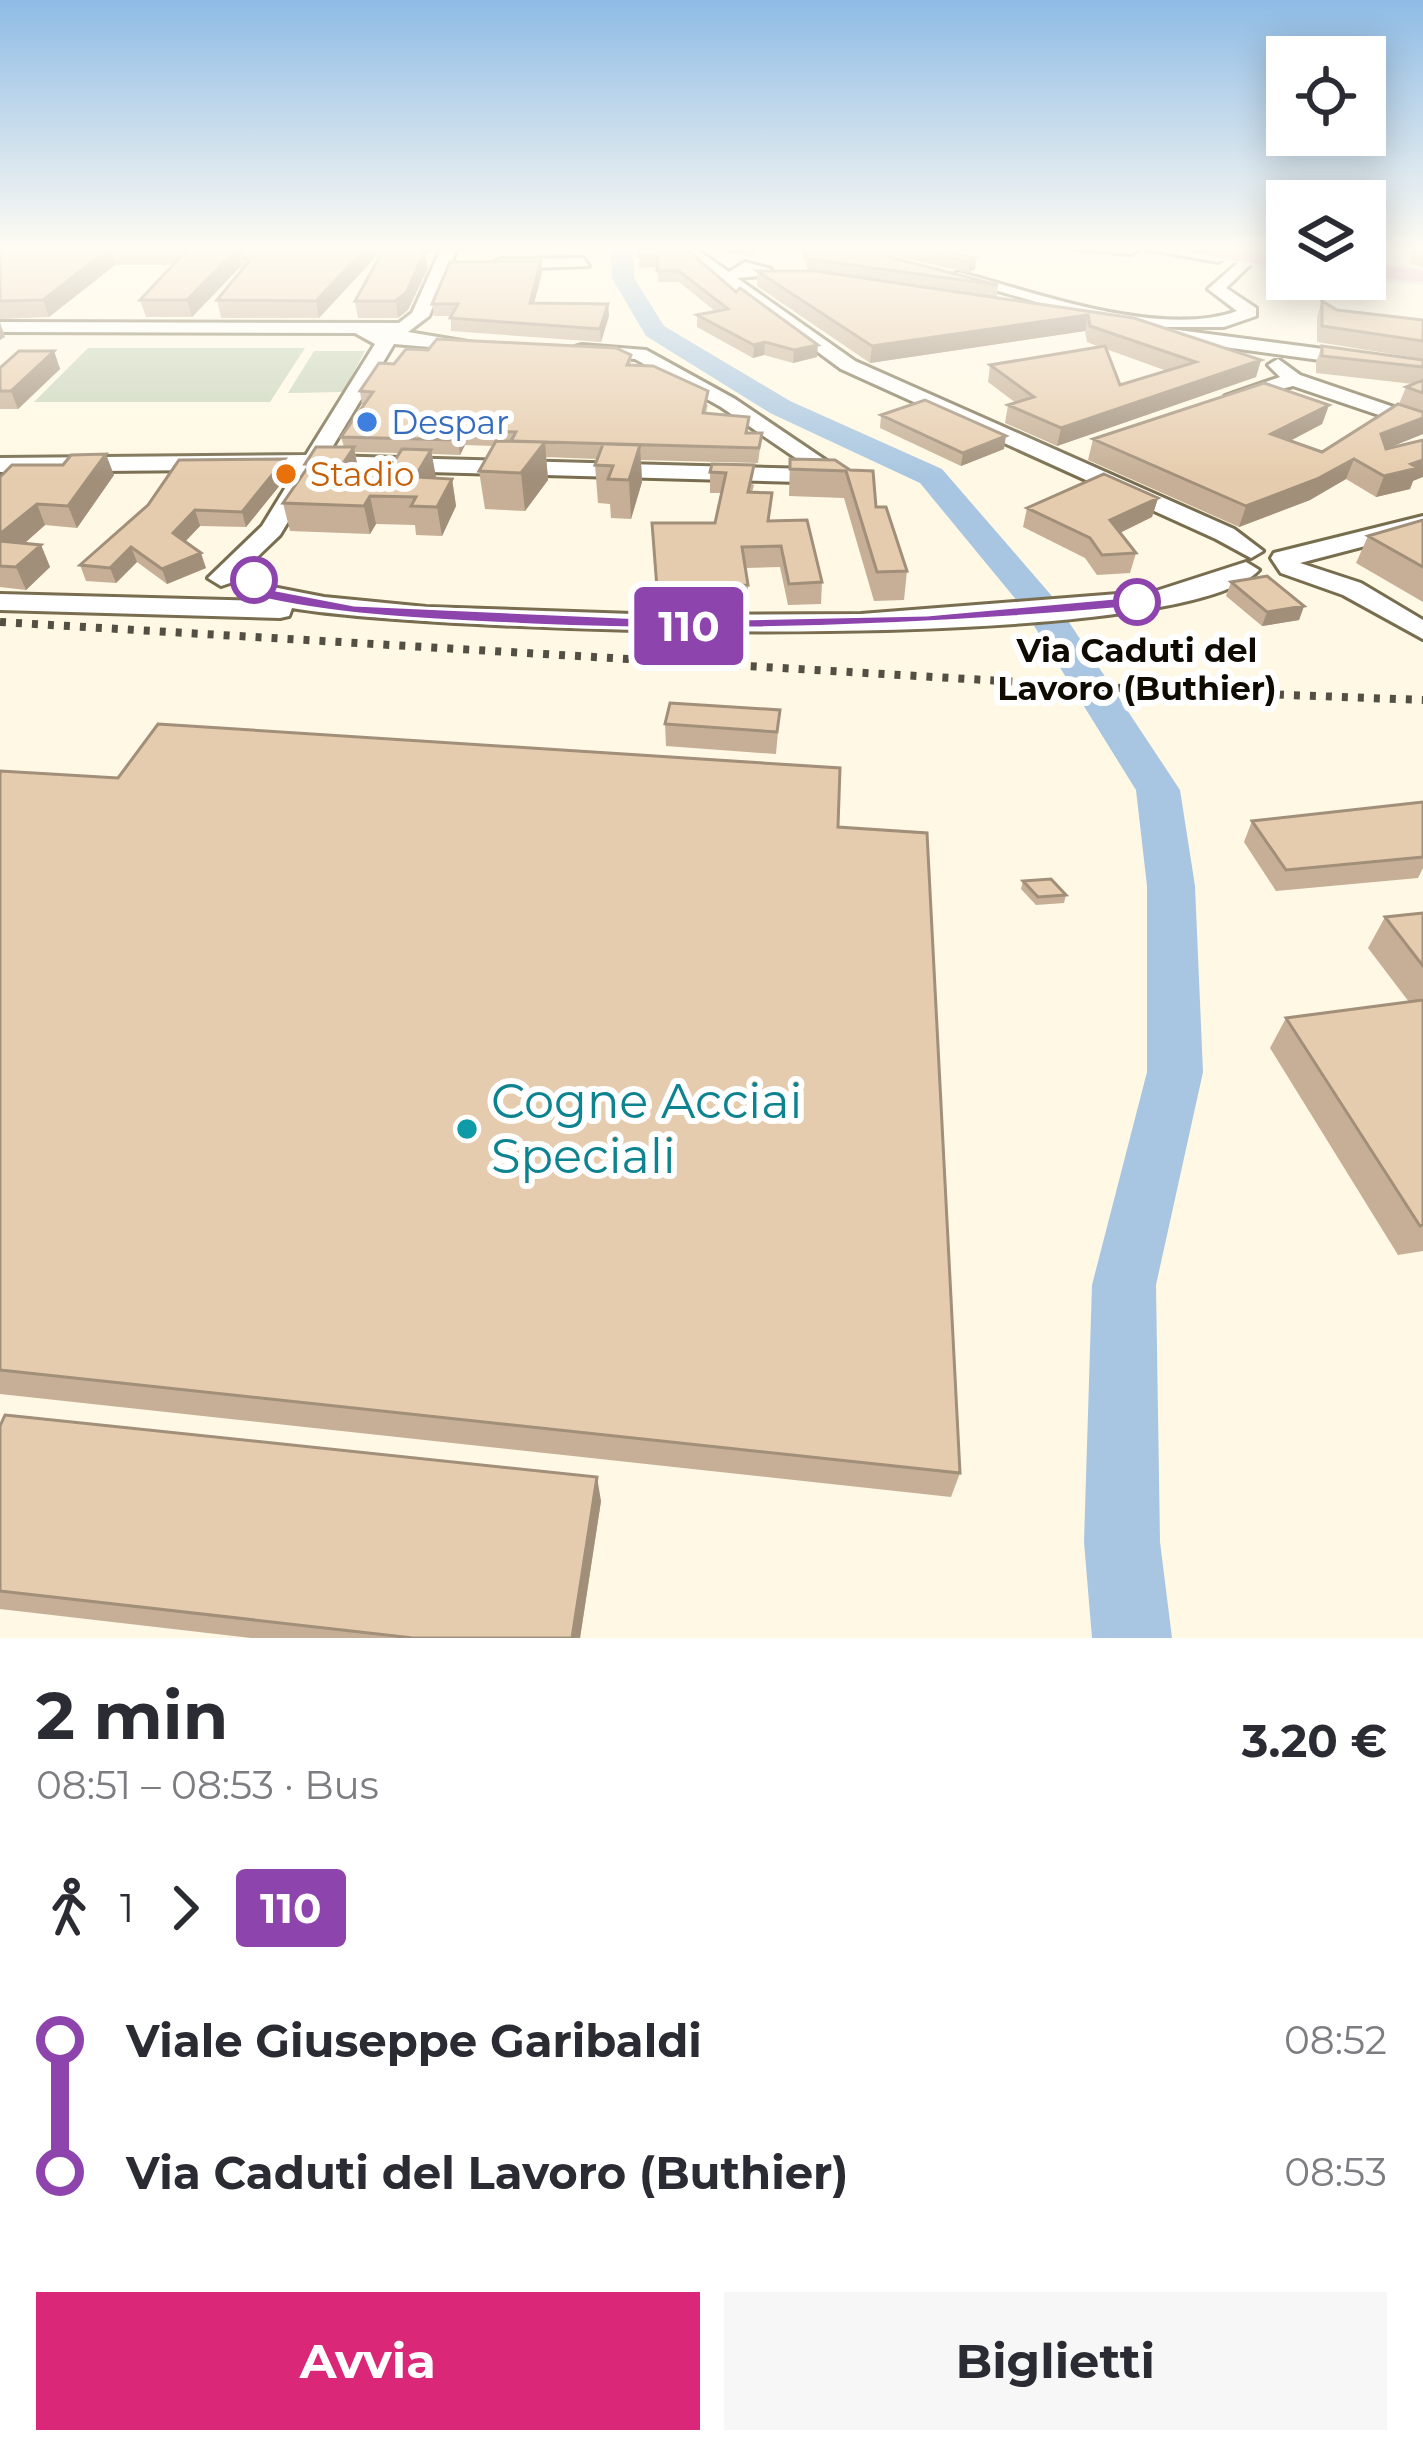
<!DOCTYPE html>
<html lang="it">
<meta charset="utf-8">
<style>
:root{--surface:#fff;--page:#f7f7f7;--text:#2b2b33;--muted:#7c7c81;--accent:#db2777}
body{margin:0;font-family:Montserrat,sans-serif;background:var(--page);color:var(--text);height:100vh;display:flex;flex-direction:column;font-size:45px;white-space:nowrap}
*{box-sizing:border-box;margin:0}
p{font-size:39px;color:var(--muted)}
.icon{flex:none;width:66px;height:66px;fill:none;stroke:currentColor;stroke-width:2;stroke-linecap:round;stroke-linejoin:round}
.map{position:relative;height:1638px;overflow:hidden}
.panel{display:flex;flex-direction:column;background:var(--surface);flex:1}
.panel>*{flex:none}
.badge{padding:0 24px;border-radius:9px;font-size:42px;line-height:78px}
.tools{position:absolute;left:1266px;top:36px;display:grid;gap:24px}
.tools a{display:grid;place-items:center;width:120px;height:120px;border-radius:0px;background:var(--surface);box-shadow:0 6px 30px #0003;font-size:60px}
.map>.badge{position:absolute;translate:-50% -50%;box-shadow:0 0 0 6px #fff}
.legs{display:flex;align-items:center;gap:18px;height:132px;padding:0 36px;font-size:39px}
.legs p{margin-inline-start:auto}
.overview{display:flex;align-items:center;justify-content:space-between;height:204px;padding:0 36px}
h1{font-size:66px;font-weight:700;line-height:90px}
.button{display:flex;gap:24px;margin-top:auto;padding:24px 36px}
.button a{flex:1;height:138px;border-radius:0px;background:var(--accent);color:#fff;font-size:48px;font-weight:700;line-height:138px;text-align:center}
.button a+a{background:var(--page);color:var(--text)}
ul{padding:0 36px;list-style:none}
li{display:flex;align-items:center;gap:42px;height:132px;font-size:45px}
li i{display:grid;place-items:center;width:18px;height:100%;margin:0 15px;background:currentColor}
li i::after{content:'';width:30px;height:30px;margin:-15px;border:9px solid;border-radius:50%;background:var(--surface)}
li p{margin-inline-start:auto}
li:first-child i{background:linear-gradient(#0000 50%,currentColor 0)}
li:last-child i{background:linear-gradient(currentColor 50%,#0000 0)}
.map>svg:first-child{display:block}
.green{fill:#c7d4ba}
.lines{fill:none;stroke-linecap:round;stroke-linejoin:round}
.river{fill:#a8c6e1;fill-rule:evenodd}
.minor-casing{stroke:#786d4f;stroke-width:6}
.major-casing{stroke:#e2e2e1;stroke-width:6}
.minor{fill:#fff;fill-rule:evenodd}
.major{fill:#e9a9c8;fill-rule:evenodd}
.rail{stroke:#534f42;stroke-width:8;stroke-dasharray:6 10;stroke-linecap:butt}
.wall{fill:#c6af96;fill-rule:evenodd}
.shaded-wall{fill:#a18f7a}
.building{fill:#e6ccae;stroke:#a18f7a;stroke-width:3}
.line-1{fill:#8e44ad;stroke:#fff;stroke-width:3}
.shop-dot{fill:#3f7fe0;stroke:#fff;stroke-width:4.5}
.food-dot{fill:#e8710a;stroke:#fff;stroke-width:4.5}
.stop-1-dot{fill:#fff;stroke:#8e44ad;stroke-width:6}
.culture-dot{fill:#0f9aa8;stroke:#fff;stroke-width:4.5}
.labels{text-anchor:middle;stroke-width:12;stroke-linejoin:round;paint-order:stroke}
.far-shop-label{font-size:33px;fill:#366cbe;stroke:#fff;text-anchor:start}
.far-food-label{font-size:33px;fill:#c56008;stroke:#fff;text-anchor:start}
.far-stop-label{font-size:33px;font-weight:bold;fill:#0f0b02;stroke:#fff}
.near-culture-label{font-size:48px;fill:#0d838f;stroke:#fff;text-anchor:start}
</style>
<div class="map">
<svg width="1423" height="1638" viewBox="0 0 1423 1638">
<rect width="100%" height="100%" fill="#fff8e4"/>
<path class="green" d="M88,348H305L270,402H34Z
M314,351H365L343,392L288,393Z"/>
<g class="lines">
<path class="river" d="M611,249H633L634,278L664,326L790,401L942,469L1051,595L1180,790L1195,886L1203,1072L1156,1285L1160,1542L1172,1638H1092L1084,1542L1092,1285L1147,1072V886L1136,790L1023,608L920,483L770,413L646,336L612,278Z"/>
<defs>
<path id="minor" d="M441,249H457L429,316L408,332L486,345L477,351L394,344L327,456L812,469L721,407L635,359L575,355V347L582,345L646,350L735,399L849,476L838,483L320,469L280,535L230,583L221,586L208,578L262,526L297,469L0,472V458L306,455L375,344L355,333L0,332V322L399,323L412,313Z
M678,249H696L729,272L745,262L771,269V275L737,278L855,361L1234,529L1263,551L1251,558L1216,539L841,369Z
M1075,249H1139L1131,254Z
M1145,249H1191L1226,257L1218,262Z
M1248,254L1256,259L1226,288L1256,308V316L1224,327H1155L1423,362V374L1151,337L1142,332L1150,327L1064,310L950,277L958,272C1035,292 1160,339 1237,311L1208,289Z
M583,258L589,266L500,269L492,264L500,259Z
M1278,359L1300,375L1423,417V430L1293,386L1225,404V396L1280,377L1268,365Z
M1423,516V531L1300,563L1361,583L1423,620V639L1343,595L1281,573L1271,558L1274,553Z
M1246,562L1259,570C1177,659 430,632 292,608L289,616L280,618L0,610V594L263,601L244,592L257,584L324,597L426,607L662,615L861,614L1156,591Z"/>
<path id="major" d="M1171,249H1237L1287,257V269Z
M1365,264L1423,270V282L1365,276Z"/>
</defs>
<use href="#minor" class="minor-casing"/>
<use href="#major" class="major-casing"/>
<use href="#minor" class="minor"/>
<use href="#major" class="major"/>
<path class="rail" d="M0,622L1155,690L1423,700"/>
</g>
<path class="wall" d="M0,249H383L319,318H221L217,300L244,268L241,266L192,317H146L140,300L173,265H115L49,317L0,319Z
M640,249L736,292L817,357L793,363L764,355L753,358L697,327V315L715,311L679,282H658V267L639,268Z
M703,249H760L753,256Z
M787,249H859L998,285L997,297L808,270L801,252Z
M867,249H929L976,258L975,269L968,273Z
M1412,249H1423V267L1410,264Z
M425,254L428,268L408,310L398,318H358L355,301Z
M757,271L1134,318L1261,360L1256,377L1057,446L1005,423L1008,405L1016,403L988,382L990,365L1100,347L1087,342L1085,331L870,363L757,286ZM1106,349L1167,371L1120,385Z
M542,273L534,303L609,316L601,342L451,331V316H434L432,304Z
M1322,301L1337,310L1423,320V359L1317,342V317Z
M1322,346L1423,360V434L1386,449L1413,481L1410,489L1376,497L1346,479L1310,500L1239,527L1088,460L1093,439L1329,405L1322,424L1290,441L1322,452L1399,404L1406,387L1413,384L1316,373V362Z
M54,351L60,369L18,409H0V368Z
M631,355V365L708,405L706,413L749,433H762L758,463L641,460L642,482L631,519L611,518L610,504L598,503L595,465L597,459L546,457L548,480L525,511L485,509L479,471L493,446L465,445L460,455L432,454L435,478L452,479L456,506L442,536L416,535L415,525L376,524L370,534L290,531L283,503L307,469L305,464L344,447L341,437L362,406L360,391L394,364ZM355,452L399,453L385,476L359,475Z
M881,415L1004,449L961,466L880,428Z
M285,459L289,474L246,527L200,526L185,542L206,568L167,584L137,562L116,583L86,581L80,565Z
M790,459L850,470L876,507L907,571L904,600L874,601L844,498L789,496Z
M712,464L754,485L752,492L770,521L822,582L821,604L788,605L780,567L745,568L748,585L747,607L657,610L652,523H715L721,493H710V472Z
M114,475L77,528L45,525L25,543L41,545L50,567L26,590L0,587V477Z
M1158,498L1152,517L1120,533L1136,553L1130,573L1097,575L1085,558L1023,527L1027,508Z
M1423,520V602L1356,563L1368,536Z
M1231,582L1304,606L1299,620L1262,626L1226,596Z
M780,710L776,754L666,746L665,724Z
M0,771L838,827L960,1473L951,1497L0,1394Z
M1423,802V868L1418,878L1276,891L1244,842L1252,821Z
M1023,881L1066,895L1064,903L1036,905L1021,889Z
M1423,913V1251L1398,1255L1270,1048L1286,1018L1409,1002L1368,948L1385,917Z
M0,1426L601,1501L580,1638H251L0,1609Z"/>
<path class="shaded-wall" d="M110,249L115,265L49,317L43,300Z
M237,249L241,266L192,317L187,300Z
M365,249H383L319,318L316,301Z
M395,249H437L425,254L428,268L408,310L398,318L389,251Z
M976,258L975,269L968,273L970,262Z
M541,261L542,273L531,315L530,303Z
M608,304L609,316L601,342L600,329Z
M1088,315L1085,331L870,363L872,346Z
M0,322L5,337L0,340Z
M765,342L764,355L753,358L754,345Z
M818,345L817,357L793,363L794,350Z
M54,351L60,369L18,409L11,391Z
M1261,360L1256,377L1057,446L1061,428Z
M1329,405L1322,424L1265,454L1271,434Z
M1423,418V434L1373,454L1381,434Z
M463,430L465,445L460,455L458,440Z
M1006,436L1004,449L961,466L963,453Z
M545,442L548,480L525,511L521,473Z
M640,445L642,482L631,519L629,480Z
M354,447L359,475L336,474Z
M431,450L436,477L419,505L415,477Z
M106,454L114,475L77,528L68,506Z
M285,459L289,474L246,527L242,512Z
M1354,459L1346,479L1310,500L1239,527L1246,506Z
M1423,460V477L1413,481L1410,489L1376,497L1384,476Z
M452,479L456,506L442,536L437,507Z
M370,496L376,524L370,534L364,506Z
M1158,498L1152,517L1105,540L1110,520Z
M37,504L45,525L2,563L0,558V534Z
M195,510L200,526L178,549L173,533Z
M41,545L50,567L26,590L16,567Z
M131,547L137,562L116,583L110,568Z
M201,553L206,568L167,584L162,569Z
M1304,606L1299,620L1262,626L1267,612Z
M597,1477L601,1501L580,1638H572Z"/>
<path class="building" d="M0,249H109L43,300L0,301Z
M188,249H365L316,301L217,300L249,261L237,249L187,300H140Z
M384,249H395L389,251H425L406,293L395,301H355Z
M640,249H686L736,292L740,288L818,345L794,350L765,342L754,345L697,315L728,309L679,271H657L658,256H638Z
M804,249H859L998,285L808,259Z
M913,249H929L976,258L970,262Z
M541,261L530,303L608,304L600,329L450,318L458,304H432L450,262Z
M757,271H815L1134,318L1261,360L1061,428L1008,405L1034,397L990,365L1105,346L1120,385L1196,362L1090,326L1088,315L872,346Z
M1322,301L1337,310L1423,320V341L1322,326Z
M437,339L616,348L631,355L627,365L653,366L708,391L703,413L749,417L746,433H762L759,448L511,441L516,432L463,430L458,440L341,437L373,392L360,391L379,363L394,364L406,349L428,350Z
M1322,346L1423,360V367L1322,356Z
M19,351H54L11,391H0V368Z
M1423,380V393L1406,387Z
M1264,383L1329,405L1271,434L1322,452L1398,404L1423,412V418L1381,434L1386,449L1423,440V460L1411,464L1418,468L1384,476L1354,459L1317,479L1246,506L1093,439Z
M925,400L1006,436L963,453L881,415Z
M496,441L545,442L521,473L479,471Z
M603,444L640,445L629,480L608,479L613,466L595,465Z
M316,447H354L336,474L385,476L402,449L431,450L415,477L452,479L437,507L411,506L416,497L370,496L364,506L283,503L310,464H305Z
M106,454L68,506L37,504L0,534V477L12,465H63L71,455Z
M285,459L242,512L195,510L173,533L201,553L162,569L131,547L110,568L80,565L148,505L179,460Z
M790,459L835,460L850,470L873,471L876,507H886L907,571L877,572L846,471L790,469Z
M712,464L754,465L748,492L772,493L768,521L807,520L822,582L789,584L781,546L742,547L748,585L657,588L652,523H715L726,473L710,472Z
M1104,474L1158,498L1110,520L1136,553L1102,555L1090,538L1027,508Z
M1423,520V567L1368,536Z
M0,541L41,545L16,567L0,566Z
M1267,576L1304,606L1267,612L1231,582Z
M670,703L780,710L777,732L665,724Z
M158,724L840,768L838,827L927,833L960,1473L0,1370V771L118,778Z
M1423,802V857L1286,870L1252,821Z
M1051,879L1066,895L1038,897L1023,881Z
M1423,913V966L1385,917Z
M1423,1000V1225L1420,1226L1286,1018Z
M5,1415L597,1477L572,1638H413L0,1591V1426Z"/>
<linearGradient id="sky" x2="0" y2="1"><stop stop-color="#8ebbe5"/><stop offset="0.52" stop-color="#fffcf3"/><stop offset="1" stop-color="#fffcf3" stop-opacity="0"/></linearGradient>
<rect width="1423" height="478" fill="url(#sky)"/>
<path class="line-1" d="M254,574L265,588L354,605L689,620L927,615L1137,596L1146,602L1137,607C935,625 736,634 533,625C437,620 344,618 251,596L244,580Z"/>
<circle class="shop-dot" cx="367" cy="422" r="12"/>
<circle class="food-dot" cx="286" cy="474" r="12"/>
<g class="stop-1-dot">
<circle cx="254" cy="580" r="21"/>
<circle cx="1137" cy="602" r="21"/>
</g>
<circle class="culture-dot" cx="467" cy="1129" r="12"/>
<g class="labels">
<g class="far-shop-label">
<text x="391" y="434">Despar</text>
</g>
<g class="far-food-label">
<text x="310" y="486">Stadio</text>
</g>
<g class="far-stop-label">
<text x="1137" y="662">Via Caduti del<tspan x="1137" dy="38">Lavoro (Buthier)</tspan></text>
</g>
<g class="near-culture-label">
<text x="491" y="1118">Cogne Acciai<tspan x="491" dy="55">Speciali</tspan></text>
</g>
</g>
</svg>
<div class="tools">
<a><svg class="icon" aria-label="locate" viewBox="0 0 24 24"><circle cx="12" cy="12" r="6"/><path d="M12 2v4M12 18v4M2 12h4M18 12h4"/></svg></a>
<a><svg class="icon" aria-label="layers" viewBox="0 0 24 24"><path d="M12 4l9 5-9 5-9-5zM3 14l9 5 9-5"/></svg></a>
</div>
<b class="badge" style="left:689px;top:626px;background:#8e44ad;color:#fff">110</b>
</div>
<section class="panel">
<div class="overview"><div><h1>2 min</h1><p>08:51 – 08:53 · Bus</p></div><b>3.20 €</b></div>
<div class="legs"><svg class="icon" aria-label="walk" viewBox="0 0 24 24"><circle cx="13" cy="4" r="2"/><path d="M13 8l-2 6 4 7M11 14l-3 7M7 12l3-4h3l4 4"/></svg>1<svg class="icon" aria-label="forward" viewBox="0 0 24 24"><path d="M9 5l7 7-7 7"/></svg><b class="badge" style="background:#8e44ad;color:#fff">110</b></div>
<ul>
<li><i style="color:#8e44ad"></i><b>Viale Giuseppe Garibaldi</b><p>08:52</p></li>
<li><i style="color:#8e44ad"></i><b>Via Caduti del Lavoro (Buthier)</b><p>08:53</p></li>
</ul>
<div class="button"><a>Avvia</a><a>Biglietti</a></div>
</section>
